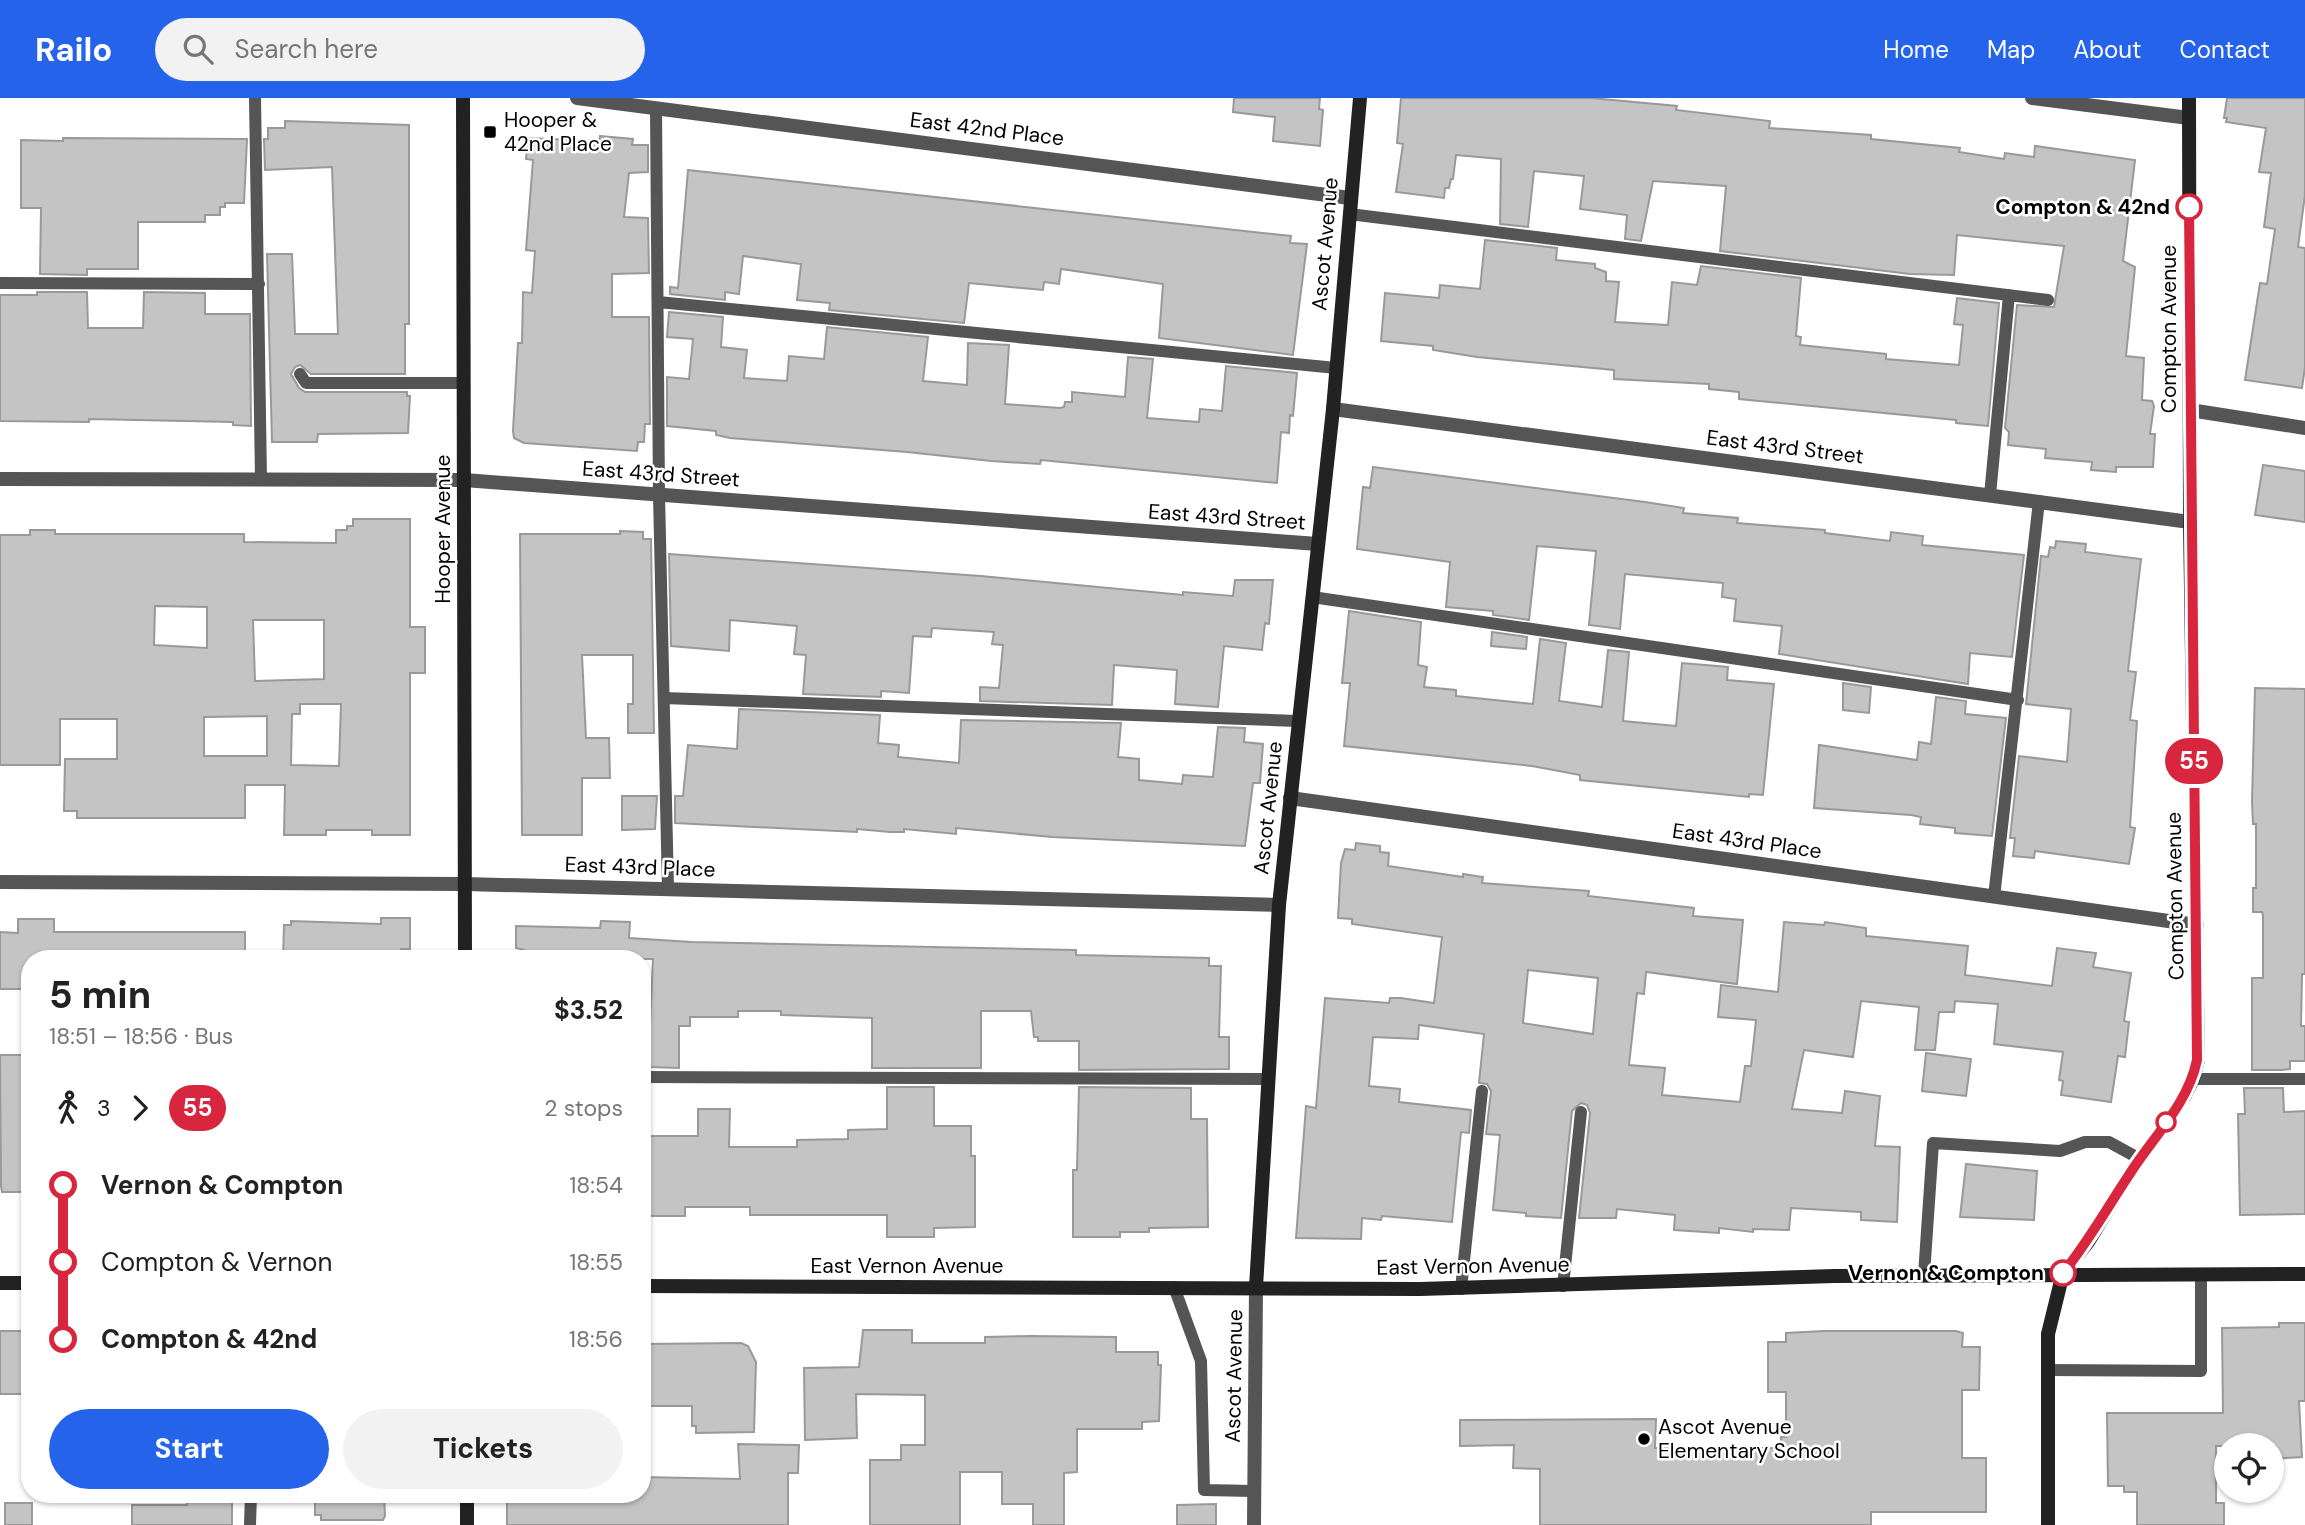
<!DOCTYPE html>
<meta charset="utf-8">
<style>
:root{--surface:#fff;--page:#f2f2f2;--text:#222;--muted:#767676;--accent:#2563eb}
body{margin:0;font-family:"DM Sans",sans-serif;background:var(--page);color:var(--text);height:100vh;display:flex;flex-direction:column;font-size:26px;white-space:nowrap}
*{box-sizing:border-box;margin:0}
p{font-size:23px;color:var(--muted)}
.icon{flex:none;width:38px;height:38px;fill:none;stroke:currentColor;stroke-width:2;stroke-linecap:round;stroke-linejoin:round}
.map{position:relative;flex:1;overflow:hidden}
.details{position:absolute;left:21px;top:852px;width:630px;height:553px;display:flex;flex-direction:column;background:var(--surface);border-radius:28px;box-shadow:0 2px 5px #0004}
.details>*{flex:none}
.badge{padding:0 14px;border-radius:23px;font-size:24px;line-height:46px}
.fabs{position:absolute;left:2214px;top:1335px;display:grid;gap:14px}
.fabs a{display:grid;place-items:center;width:70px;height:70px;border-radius:50%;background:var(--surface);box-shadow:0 2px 5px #0004;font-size:35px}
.map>.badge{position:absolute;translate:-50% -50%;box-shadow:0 0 0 4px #fff}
.legs{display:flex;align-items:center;gap:10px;height:77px;padding:0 28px;font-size:23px}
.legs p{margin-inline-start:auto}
.overview{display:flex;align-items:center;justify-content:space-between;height:119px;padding:0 28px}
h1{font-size:38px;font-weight:700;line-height:52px}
.cta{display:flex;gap:14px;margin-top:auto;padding:14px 28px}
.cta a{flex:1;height:80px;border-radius:42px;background:var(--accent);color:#fff;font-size:28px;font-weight:700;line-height:80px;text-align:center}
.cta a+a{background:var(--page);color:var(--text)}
ul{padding:0 28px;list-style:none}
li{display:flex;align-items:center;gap:24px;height:77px;font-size:26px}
li i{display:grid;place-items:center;width:10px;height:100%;margin:0 9px;background:currentColor}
li i::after{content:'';width:18px;height:18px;margin:-9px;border:5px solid;border-radius:50%;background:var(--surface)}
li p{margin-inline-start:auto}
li:first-child i{background:linear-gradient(#0000 50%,currentColor 0)}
li:last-child i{background:linear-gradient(currentColor 50%,#0000 0)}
header{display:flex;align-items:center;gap:42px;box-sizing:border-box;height:98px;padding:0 35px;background:var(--accent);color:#fff}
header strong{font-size:33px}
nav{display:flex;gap:38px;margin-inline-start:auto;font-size:24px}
.search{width:490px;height:63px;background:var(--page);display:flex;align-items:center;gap:18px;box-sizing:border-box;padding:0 24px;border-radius:38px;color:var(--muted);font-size:26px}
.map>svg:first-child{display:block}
.building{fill:#c4c4c4;stroke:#999;stroke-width:2;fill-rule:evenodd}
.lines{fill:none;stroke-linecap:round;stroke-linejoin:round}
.lane{stroke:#555;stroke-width:12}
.street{stroke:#555;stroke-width:14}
.secondary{stroke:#222;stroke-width:14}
.line-1-casing{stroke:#fff;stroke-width:16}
.line-1{stroke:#d7263d;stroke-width:10}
.poi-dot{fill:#000;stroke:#fff;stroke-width:2.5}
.stop-1-dot{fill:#fff;stroke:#d7263d;stroke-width:3.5}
.labels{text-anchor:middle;stroke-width:5;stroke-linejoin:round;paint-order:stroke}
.poi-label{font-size:21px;fill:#000;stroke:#fff;text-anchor:start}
.street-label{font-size:21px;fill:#000;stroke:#fff}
.stop-label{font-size:21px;font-weight:bold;fill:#000;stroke:#fff;text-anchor:end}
</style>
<header>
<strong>Railo</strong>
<div class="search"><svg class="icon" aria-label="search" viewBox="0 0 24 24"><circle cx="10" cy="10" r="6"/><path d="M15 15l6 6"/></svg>Search here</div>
<nav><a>Home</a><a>Map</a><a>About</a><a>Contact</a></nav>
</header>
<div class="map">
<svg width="2305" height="1427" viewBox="0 0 2305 1427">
<rect width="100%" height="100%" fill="#fff"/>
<path class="building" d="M1234,0H1320L1319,11L1323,12L1320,48L1273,43L1275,19L1233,14Z
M1401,0H1591L1677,8L1676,12L1770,23L1769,30L1871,37V41L1960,50L1959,54L2004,61L2005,55L2034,59L2035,48L2135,62L2123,163L2135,169L2126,258L2144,260L2142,302L2152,303L2154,308L2150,336H2155L2153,369H2116V374L2091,372L2092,364L2045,360L2046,351L2008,347L2009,334L2005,330L2017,207L2054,209L2064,148L1957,137L1954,177L1910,176L1720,153L1726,88L1653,83L1641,143L1625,141L1627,117L1580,111L1584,78L1534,73L1528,129L1500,126L1501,61L1456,57L1453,81H1451L1449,90H1445L1444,100L1396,94L1403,46L1397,45Z
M2227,0H2305V97L2298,149L2305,150V269L2302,290L2245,282L2260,185L2267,186L2275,131L2264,129L2271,75L2259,74L2266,30L2226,24L2227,20H2224Z
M285,23L409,27V226H405V276H311L300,267L295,269L291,276L299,290L305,294H407V298H410L408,335L318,336L317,344H272L267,156H292L295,236H338L332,69L265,72L264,41H268V30H285Z
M600,38L633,41L632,47H648V74L629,75L624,119L648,120L649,175L612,176V219H649L650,326H645L644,344H638L637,353L524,345L514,340L513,333L518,245H522L523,194L532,195L535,153L526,152L533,62L526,61L528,40L599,43Z
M63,40L247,41L244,105H225V109H220V117H205V124H138V171H87V177L40,176L41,110H21V42L63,43Z
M688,72L1291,138L1290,145L1307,146L1293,257L1159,240L1163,186L1061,171L1059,186L1044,184L1043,192L969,185L964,225L829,212L830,205L797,202L801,166L743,158L739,196L725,194V202L670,196V189L678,190Z
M1485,142L1557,150L1556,162L1595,166V170L1606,174V183L1619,184L1615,224L1668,227L1672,184L1697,187L1701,168L1801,180L1796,238L1801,239L1800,247L1886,256V261L1959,267L1963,227L1954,226L1957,200L1999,205L1988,328L1956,325V322L1739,301V294L1709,291V286L1614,281V272L1477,259L1433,252V248L1381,243L1385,195L1439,200L1440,187L1480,191Z
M37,194H87L88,230H143L144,194L205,195V216H250L251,328L233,327V324L89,321V324L0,323V197H37Z
M669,214L723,219L721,249L747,252L744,280L787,283L789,258L824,261L827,229L928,239L923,283L967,287L968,245L1009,247L1005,306L1060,310L1064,309L1065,304H1072V294L1125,299L1128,259L1153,261L1147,320L1199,324L1200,311L1222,313L1226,268L1297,275L1293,318L1290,317L1289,335L1281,334L1277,385L1041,362L1040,366L991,363L907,354L730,340L716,337V333L667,328V279L689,281L693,241L667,239Z
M2263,367L2305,373V424L2255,417Z
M1373,369L1645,404L1684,410L1683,415L1738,420L1737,425L1825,432V435L1890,443L1891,434L1923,438L1922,447L2024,457L2012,559L1970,555L1968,586L1779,556L1782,528L1734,523L1736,501L1722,499L1723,485L1625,476L1620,531L1589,527L1596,453L1537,448L1529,522L1493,517V513L1446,509L1450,464L1357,451L1363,389L1370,390Z
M353,421H410V529H425V575H410V737H372V732H326V737H284L285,687H245V720H77V713H64L65,661H117V621H60V667H0V437H30V432H55V436H244V444L336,445V432H347V428H353ZM155,508L207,509V550L154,547ZM253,522H324V581L255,583ZM300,606H341L339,668L291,667L292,616H300ZM267,618V658H204V619Z
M620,433L643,434V441H651L654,635H628V606H633V557H582L586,640H609L610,680H582V737H522L520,436H620Z
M2056,443L2086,446L2085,454L2141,461L2128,573L2136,574L2130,622L2137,623L2130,729L2135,730L2129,766L2035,753L2034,760L2013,758L2015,740H2010L2019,658L2067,664L2071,611L2026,606L2041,458L2048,459L2050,449L2055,450Z
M669,456L981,478L1183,497V494L1233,498L1235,482H1273L1269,526L1265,525L1262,552L1224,548L1218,609L1175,606L1177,572L1114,567L1112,607L980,603V589L999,590L1003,547L992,546L994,534L932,530L931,539L913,538L909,595L881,593V599L803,596L806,557L794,556L797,528L730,522L729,553L671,548Z
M1349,513L1421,524L1418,567L1427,569L1424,589L1456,592V598L1533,606L1540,541L1566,545L1559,603L1602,609L1608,552L1629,554L1623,623L1676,628L1682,565L1728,569L1727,582L1774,586L1763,697L1749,696V699L1580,682V677L1532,668L1344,648L1350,585H1342Z
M1492,534L1527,539L1526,551L1491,548Z
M1843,585L1871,589L1869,615L1843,612Z
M2255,590L2305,591V876H2302L2301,928H2305V963H2290V971L2282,972H2252V880H2263V818L2262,814H2253V790H2256V726H2253L2252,703Z
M1936,599L1966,603L1965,616L2006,620L1992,738L1955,735V730L1920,726L1921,719L1911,717L1814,710L1819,647L1917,662L1919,644L1931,646Z
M739,611L880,617L878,645L899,647L898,659L959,665L961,622L1121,625L1118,659L1139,661V682L1182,686L1183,677L1213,679L1218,629L1245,630L1244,644L1263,646L1260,685H1253L1245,748L1052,739L956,730V736L904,731V734H890L857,731V734L675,725V698H683L688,647L737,651Z
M622,698H657L655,731L622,732Z
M1356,745L1380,748V754L1389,755L1388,768L1463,779V776L1483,779L1482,785L1589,793L1588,798L1694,810L1693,818L1743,822L1737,886L1646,874L1644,896L1637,895L1629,967L1665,970L1662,997L1740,1004L1745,968H1751L1756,922L1718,919L1721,887L1778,894L1784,824L1824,827L1825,824L1866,830V838L1968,848L1965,877L2052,888L2057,850L2096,855L2093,869L2131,875L2124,923L2129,924L2125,959L2118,958L2111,1004L2061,997L2063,983L2059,982L2063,954L1994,946L1998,906L1955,903L1954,914H1939L1935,952H1915L1919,909L1861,903L1853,959L1804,952L1792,1011L1842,1015L1845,993L1880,998L1875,1048L1900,1049L1897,1124L1861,1122V1114L1791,1110L1789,1132L1753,1131V1134L1719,1130V1135L1674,1132L1675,1117L1617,1111L1616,1120H1579L1590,1015L1587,1007L1581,1005L1572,1013L1561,1120L1526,1118V1115L1493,1112L1500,1037L1486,1036L1491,993L1487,986L1479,985L1484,936L1419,927L1418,941L1373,939L1369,988L1400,991L1399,1004L1471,1012L1469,1035L1461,1034L1452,1124L1382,1118L1381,1122L1362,1120L1361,1141L1296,1140L1306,1008L1316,1010L1325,900L1389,905L1390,900H1401L1434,905L1442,839L1352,826V821L1338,820L1341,765L1345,751L1355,752ZM1528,872L1598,880L1593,936L1523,925Z
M381,820H410V851H401V861H283L284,827H291V823L381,826Z
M18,821H54V834H245V861H30V891H0V834L18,835Z
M601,823L630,824L629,840L692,844L1076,852V857L1209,860V868H1221L1219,939H1229V971L1079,972V943H1038V939H1034L1031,913H981V970H872V920L781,917V913H738V919H690V928H679V970L648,969L653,861H524V852L516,850V828L600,830Z
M1926,955L1971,961L1966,998L1922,993Z
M0,957H30V1094H2L1,1088Z
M887,989H934V1028H971V1058H975V1129L934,1130V1139H887V1117H750V1109H685V1118H642V1038H698V1011H730L729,1049H797V1042L848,1041V1032L887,1031Z
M1079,989L1191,990V1021H1207L1208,1129L1149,1130V1134H1120V1139H1073V1072H1077Z
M2244,990H2283L2284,1014L2305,1013V1116L2240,1117L2238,1016H2245Z
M1966,1066L2037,1073L2034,1122L1960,1119Z
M2279,1225H2305V1303H2299L2302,1359L2272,1361V1348H2216V1405H2224V1427H2137V1394H2124V1388H2108L2107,1315H2223L2222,1230L2279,1229Z
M863,1232H912V1245H985V1239L1031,1238L1116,1239V1254H1158V1267H1161L1159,1323L1142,1324V1331H1077V1374L1064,1375V1427H1033V1406H1002V1374H960V1427H870V1362H901V1347H925V1297L856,1296L857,1340L805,1342L804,1270L859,1269Z
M0,1233H30V1296H0Z
M1824,1233H1956L1963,1235L1962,1249H1980L1979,1292H1962V1360H1986V1414H1871V1427H1540V1371L1513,1370L1514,1347L1460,1348V1322L1656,1321L1655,1350H1781V1339H1786V1294H1768V1244H1786V1235Z
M741,1245L748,1248L756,1264L754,1334L696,1335V1328H692V1308H645L642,1305V1246Z
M738,1346L799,1347L798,1375H788V1427H507V1402H580V1396H642V1379L740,1381Z
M187,1396H232V1427H132V1407H187Z
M315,1396H384L385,1418L383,1422H321V1417H315Z
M5,1405H32V1427H5Z
M1216,1406V1427H1177V1407Z"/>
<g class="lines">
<path class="lane" d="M255,0L261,381
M656,10L659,397L668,791
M1349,116L2048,202
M0,185L259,186
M658,204L1336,270
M300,276L306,285H464
M1990,397L2009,197
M1312,499L2018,602
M664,600L1298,623
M1994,799L2039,403
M642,979L1268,981
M2193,981H2305
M1924,1177L1933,1045L2060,1053L2085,1044H2109L2140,1061
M1563,1188L1581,1014
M1174,1189L1201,1263L1204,1392L1254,1393
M1461,1191L1482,993
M2048,1272L2201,1273V1176
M250,1427L251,1396"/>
<path class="street" d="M577,0L1350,100
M2032,0L2189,20
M1333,311L2190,424
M2190,312L2305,330
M0,381L464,382L1318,446
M1290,700L2197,827
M0,784L465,786L1279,807
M1254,1427L1256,1189"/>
<path class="secondary" d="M463,0L465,861
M0,1185H30
M642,1188L1420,1191L1834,1178L2305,1176
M1256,1189L1279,807L1333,311L1360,0
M467,1396V1427
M2048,1427V1236L2063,1175L2088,1144L2130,1075L2184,999L2193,981L2198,962L2190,424L2189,0"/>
</g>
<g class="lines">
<defs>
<path id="line-1" d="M2063,1175C2088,1144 2107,1110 2129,1077C2153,1039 2188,1006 2197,962L2189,109"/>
</defs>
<use href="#line-1" class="line-1-casing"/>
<use href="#line-1" class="line-1"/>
</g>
<g class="poi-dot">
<rect x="483" y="27" width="14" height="14" rx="3.5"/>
<circle cx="1644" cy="1341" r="7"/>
</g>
<g class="stop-1-dot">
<circle cx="2189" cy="109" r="12"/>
<circle cx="2166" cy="1024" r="9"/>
<circle cx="2063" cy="1175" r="12"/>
</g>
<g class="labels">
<g class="poi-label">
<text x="504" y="29">Hooper &amp;<tspan x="504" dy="24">42nd Place</tspan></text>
<text x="1658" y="1336">Ascot Avenue<tspan x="1658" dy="24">Elementary School</tspan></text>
</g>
<g class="street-label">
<text transform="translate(987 31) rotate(7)" y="7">East 42nd Place</text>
<text transform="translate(1325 146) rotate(-85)" y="7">Ascot Avenue</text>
<text transform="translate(2169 231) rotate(-90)" y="7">Compton Avenue</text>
<text transform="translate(1785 349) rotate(7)" y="7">East 43rd Street</text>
<text transform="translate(661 376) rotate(4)" y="7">East 43rd Street</text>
<text transform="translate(1227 419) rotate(4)" y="7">East 43rd Street</text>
<text transform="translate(443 431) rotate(-90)" y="7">Hooper Avenue</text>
<text transform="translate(1268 710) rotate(-84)" y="7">Ascot Avenue</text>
<text transform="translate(1747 743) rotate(8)" y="7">East 43rd Place</text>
<text transform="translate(640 769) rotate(2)" y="7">East 43rd Place</text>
<text transform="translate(2175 798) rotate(-91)" y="7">Compton Avenue</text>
<text x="907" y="1175">East Vernon Avenue</text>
<text transform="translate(1473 1168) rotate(-1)" y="7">East Vernon Avenue</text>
<text transform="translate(1234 1278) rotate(-89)" y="7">Ascot Avenue</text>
</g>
<g class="stop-label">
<text x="2170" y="116">Compton &amp; 42nd</text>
<text x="2044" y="1182">Vernon &amp; Compton</text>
</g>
</g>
</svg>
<div class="fabs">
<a><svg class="icon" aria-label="locate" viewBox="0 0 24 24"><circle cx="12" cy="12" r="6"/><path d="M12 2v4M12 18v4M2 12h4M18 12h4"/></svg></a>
</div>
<b class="badge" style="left:2194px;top:663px;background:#d7263d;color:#fff">55</b>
<section class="details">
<div class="overview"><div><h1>5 min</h1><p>18:51 – 18:56 · Bus</p></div><b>$3.52</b></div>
<div class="legs"><svg class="icon" aria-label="walk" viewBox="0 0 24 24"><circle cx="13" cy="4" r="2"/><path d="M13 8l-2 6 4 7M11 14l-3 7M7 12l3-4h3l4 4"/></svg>3<svg class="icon" aria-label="forward" viewBox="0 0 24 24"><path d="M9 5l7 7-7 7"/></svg><b class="badge" style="background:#d7263d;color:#fff">55</b><p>2 stops</p></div>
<ul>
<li><i style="color:#d7263d"></i><b>Vernon &amp; Compton</b><p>18:54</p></li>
<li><i style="color:#d7263d"></i><span>Compton &amp; Vernon</span><p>18:55</p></li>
<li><i style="color:#d7263d"></i><b>Compton &amp; 42nd</b><p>18:56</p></li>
</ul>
<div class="cta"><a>Start</a><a>Tickets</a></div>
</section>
</div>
